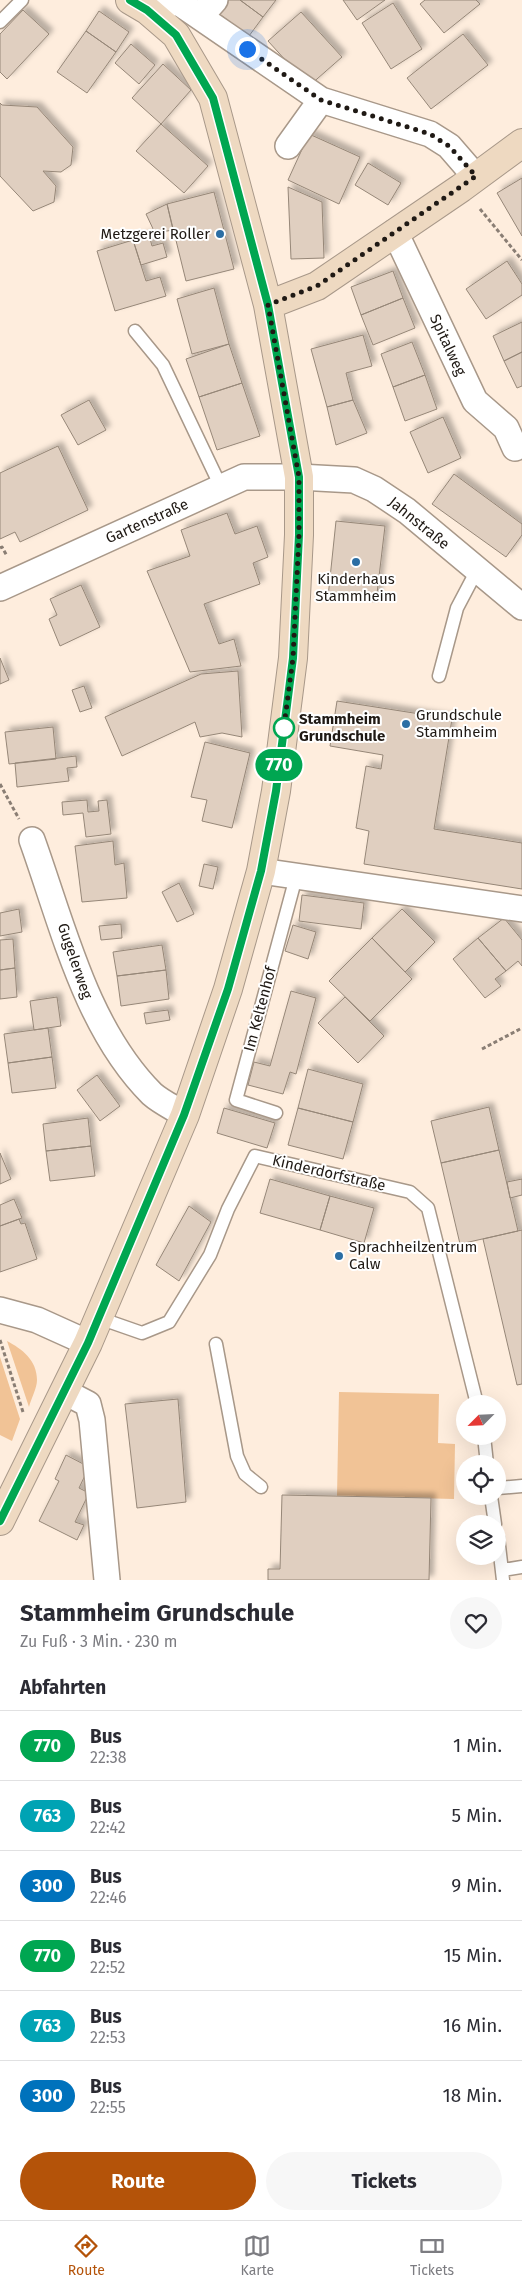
<!DOCTYPE html>
<html lang="de">
<meta charset="utf-8">
<style>
:root{--surface:#fff;--page:#f7f7f7;--text:#2b2b33;--muted:#7c7c81;--line:#e1e1e2;--accent:#b45309}
body{margin:0;font-family:"Fira Sans",sans-serif;background:var(--page);color:var(--text);height:100vh;display:flex;flex-direction:column;font-size:19px;white-space:nowrap}
*{box-sizing:border-box;margin:0}
p{font-size:16px;color:var(--muted)}
.icon{flex:none;width:28px;height:28px;fill:none;stroke:currentColor;stroke-width:2;stroke-linecap:round;stroke-linejoin:round}
.map{position:relative;height:1580px;overflow:hidden}
.side{display:flex;flex-direction:column;background:var(--surface);flex:1}
.side>*{flex:none}
.badge{padding:0 10px;border-radius:16px;font-size:18px;line-height:32px}
.needle{width:32px;rotate:246deg}
.tools{position:absolute;left:456px;top:1395px;display:grid;gap:10px}
.tools a{display:grid;place-items:center;width:50px;height:50px;border-radius:50%;background:var(--surface);box-shadow:0 5px 20px #0002;font-size:25px}
.you{position:absolute;width:25px;height:25px;margin:-12px;border:4px solid #fff;border-radius:50%;background:#1a73e8;box-shadow:0 0 0 8px #1a73e833}
.map>.badge{position:absolute;translate:-50% -50%;box-shadow:0 0 0 2px #fff}
h2{padding:0 20px;font-size:19px;line-height:45px}
.round{display:grid;place-items:center;flex:none;width:52px;height:52px;border-radius:26px;background:var(--page)}
.headline{display:flex;align-items:center;justify-content:space-between;height:85px;padding:0 20px}
h1{font-size:24px;font-weight:700;line-height:38px}
.action{display:flex;gap:10px;margin-top:auto;padding:10px 20px}
.action a{flex:1;height:58px;border-radius:30px;background:var(--accent);color:#fff;font-size:20px;font-weight:700;line-height:58px;text-align:center}
.action a+a{background:var(--page);color:var(--text)}
ul{padding:0;list-style:none}
li{display:flex;align-items:center;gap:15px;height:70px;padding:0 20px;border-top:1px solid var(--line)}
li div{flex:1}
li b{display:block;font-size:19px}
li em{font-style:normal}
li .badge{min-width:55px;font-weight:700;text-align:center}
.tab-bar{display:flex;justify-content:space-around;align-items:center;height:70px;border-top:1px solid var(--line);background:var(--surface);font-size:14px;color:var(--muted)}
.tab-bar a{display:grid;justify-items:center;gap:2px}
.tab-bar .active{color:var(--accent)}
.map>svg:first-child{display:block}
.green{fill:#f1c396}
.building{fill:#e0cfc0;stroke:#968778;filter:url(#shadow)}
.lines{fill:none;stroke-linecap:round;stroke-linejoin:round}
.lane-casing{stroke:#a89889;stroke-width:15}
.street-casing{stroke:#a89889;stroke-width:28}
.secondary-casing{stroke:#a89889;stroke-width:30}
.path{stroke:#8a7e74;stroke-width:3;stroke-dasharray:4 2.5;stroke-linecap:butt}
.lane{stroke:#fff;stroke-width:12}
.street{stroke:#fff;stroke-width:25}
.secondary{stroke:#eed9c1;stroke-width:28}
.line-casing{stroke:#fff;stroke-width:11}
.line{stroke:#00a651;stroke-width:8}
.walk{stroke:#1f1914;stroke-width:5;stroke-dasharray:0 9}
.poi-dot{fill:#2b6ea4;stroke:#fff;stroke-width:2}
.stop-dot{fill:#fff;stroke:#00a651;stroke-width:2.5}
.labels{text-anchor:middle;stroke-width:4;stroke-linejoin:round;paint-order:stroke}
.poi-label{font-size:15px;fill:#1f1914;stroke:#fff;text-anchor:start}
.street-label{font-size:15px;fill:#1f1914;stroke:#fff}
.stop-label{font-size:15px;font-weight:bold;fill:#1f1914;stroke:#fff;text-anchor:start}
</style>
<div class="map">
<svg width="522" height="1580" viewBox="0 0 522 1580">
<defs>
<filter id="shadow"><feDropShadow dx="4.5" dy="-4.5" stdDeviation="2.5" flood-color="#0004"/></filter>
</defs>
<rect width="100%" height="100%" fill="#feeddd"/>
<path class="green" d="M7,1341C22,1349 37,1360 37,1380C37,1388 31,1399 29,1407Z
M0,1357L20,1419L12,1441L0,1435Z
M339,1392L439,1394L438,1443L455,1444L454,1499L337,1496Z"/>
<path class="building" d="M228,0H240L263,17L249,36L218,13Z
M240,0H276L263,17Z
M343,0H385L357,20Z
M425,0H476L480,4L444,33L420,4Z
M393,3L422,49L391,69L362,23Z
M23,10L49,34L7,79L0,72V34Z
M99,11L129,32L116,52L86,31Z
M301,12L342,57L309,86L268,41Z
M86,31L116,52L87,93L57,72Z
M463,34L488,65L431,109L407,78Z
M131,44L155,65L139,84L115,63Z
M163,64L191,90L161,124L132,98Z
M0,103L2,105L37,107L73,147L71,165L61,172L43,171L56,186L54,202L33,211L0,176Z
M161,124L208,166L184,193L136,151Z
M309,134L360,157L339,204L288,180Z
M368,163L401,183L388,205L355,185Z
M522,178V236L497,193Z
M288,187L322,202L324,258L291,259Z
M214,192L234,269L186,281L167,204Z
M167,204L173,230L155,233L146,214Z
M149,235L152,246L163,243L167,257L141,265L133,240Z
M133,240L146,281L160,277L166,296L115,311L97,251Z
M507,261L522,284V295L486,319L466,289Z
M393,271L403,298L361,315L351,287Z
M214,288L229,344L192,354L177,299Z
M403,298L415,328L373,345L361,315Z
M522,322V352L504,361L493,336Z
M363,335L372,366L346,373L353,400L327,407L311,349Z
M412,342L425,375L393,387L381,354Z
M229,344L242,383L199,397L186,359Z
M522,352V386L517,388L504,361Z
M425,375L437,409L405,421L393,387Z
M242,383L260,436L217,450L199,397Z
M89,400L106,430L78,445L61,415Z
M353,400L367,433L336,445L327,407Z
M443,417L461,458L428,473L410,432Z
M58,446L88,510L20,542L15,532L0,539V473Z
M454,474L522,524V535L506,557L432,504Z
M227,513L235,534L257,526L268,557L253,563L260,584L204,604L219,644L234,639L241,666L190,672L147,571L190,556L181,530Z
M336,521L385,526L376,602L328,597Z
M81,585L100,627L60,646L49,619L57,615L50,599Z
M0,658L9,680L0,684Z
M238,671L242,737L222,733L200,737L195,722L122,756L105,717L201,674Z
M84,686L92,708L80,712L72,690Z
M337,701L452,719L434,829L522,843V889L364,864L369,831L356,828L366,766L381,769L383,755L330,746Z
M53,727L56,759L9,764L5,732Z
M205,742L250,753L232,828L202,821L207,800L191,797Z
M76,756L77,767L67,768L69,781L17,787L15,763Z
M87,800L88,812L99,811L98,801L107,800L111,834L86,837L83,813L63,815L62,802Z
M113,841L115,865L124,863L127,898L82,902L75,846Z
M204,864L218,867L213,889L199,886Z
M179,883L194,914L177,922L162,892Z
M302,895L364,903L361,929L299,921Z
M19,909L22,932L0,936V913Z
M402,909L435,942L405,972L372,938Z
M504,918L522,940V966L518,961L506,971L478,938Z
M121,924L122,938L101,940L99,926Z
M293,925L316,932L308,959L285,951Z
M372,938L412,979L370,1021L329,981Z
M478,938L506,971L495,979L501,986L485,998L453,959Z
M13,939L15,968L0,970V940Z
M162,945L166,970L117,976L113,952Z
M15,968L17,997L0,999V970Z
M166,970L169,999L121,1006L117,976Z
M291,991L316,998L296,1074L290,1072L283,1094L248,1085L254,1062L270,1066Z
M57,997L61,1026L34,1030L30,1001Z
M345,997L384,1036L358,1063L318,1023Z
M168,1010L170,1020L146,1024L144,1013Z
M48,1028L52,1057L8,1063L4,1034Z
M52,1057L56,1088L12,1093L8,1063Z
M308,1069L363,1084L353,1122L298,1108Z
M97,1075L120,1106L100,1121L77,1090Z
M489,1107L499,1150L441,1163L431,1121Z
M224,1108L275,1123L267,1148L217,1133Z
M298,1108L353,1122L343,1159L288,1145Z
M88,1118L91,1146L46,1151L43,1124Z
M91,1146L95,1176L50,1181L46,1151Z
M499,1150L518,1231L460,1244L441,1163Z
M0,1153L11,1179L0,1184Z
M270,1179L330,1196L320,1230L260,1213Z
M522,1179V1195L510,1198L507,1182Z
M330,1196L374,1208L364,1243L320,1230Z
M14,1199L22,1218L0,1226V1205Z
M189,1206L211,1222L179,1281L156,1265Z
M19,1219L21,1224L25,1223L37,1259L0,1272V1226Z
M522,1230V1384L517,1385L483,1239Z
M178,1399L186,1502L137,1508L125,1404Z
M66,1455L89,1467L79,1488L89,1493L75,1522L84,1525L77,1540L39,1521L59,1481L55,1479Z
M282,1495L431,1498L429,1580H268V1569H280Z"/>
<g class="lines">
<defs>
<path id="lane" d="M0,22L22,0
M135,331L163,365L221,487
M439,676L457,608L477,570
M276,1113L236,1100L296,877
M99,1318L142,1333L169,1322L210,1255L228,1209L255,1156L410,1192L428,1208L477,1404
M216,1344L237,1456L245,1474L261,1487
M484,1436L487,1464
M498,1488L522,1486
M491,1496L495,1524
M498,1537L503,1580
M503,1570L522,1567"/>
<path id="street" d="M147,10L178,2L321,100L430,134L449,146L475,176
M200,17L215,0
M288,146L321,100
M395,232L475,401L506,428L515,448
M0,588L244,477H299L354,480L374,489L407,511L522,607
M32,840C63,926 86,1028 152,1094C161,1102 174,1108 185,1115
M261,871L522,909
M0,1310L37,1320L88,1343
M65,1392L88,1404L92,1420L107,1580"/>
<path id="secondary" d="M268,305L317,286L461,188L522,143
M0,1521L88,1343L185,1115L228,989L261,871L276,791L293,658L299,535V477L268,305L213,98L176,35L147,10L130,0"/>
</defs>
<use href="#lane" class="lane-casing"/>
<use href="#street" class="street-casing"/>
<use href="#secondary" class="secondary-casing"/>
<path class="path" d="M480,209L522,260
M0,548L2,547L7,556
M0,784L19,819
M482,1049L522,1028
M0,1340L23,1412"/>
<use href="#lane" class="lane"/>
<use href="#street" class="street"/>
<use href="#secondary" class="secondary"/>
</g>
<g class="lines">
<defs>
<path id="line" d="M0,1521L88,1343L184,1115L228,989L261,871L276,791L293,658L299,535V477L268,305L213,98L176,35L147,10L130,0"/>
</defs>
<use href="#line" class="line-casing"/>
<use href="#line" class="line"/>
<path class="walk" d="M247,49L321,100L430,134L449,146L476,176L317,286L268,305L299,477V535L293,658L283,734L284,728"/>
</g>
<g class="poi-dot">
<circle cx="220" cy="234" r="5"/>
<circle cx="356" cy="562" r="5"/>
<circle cx="406" cy="724" r="5"/>
<circle cx="339" cy="1256" r="5"/>
</g>
<circle class="stop-dot" cx="284" cy="728" r="10"/>
<g class="labels">
<g class="poi-label">
<text x="210" y="239" text-anchor="end">Metzgerei Roller</text>
<text x="356" y="584" text-anchor="middle">Kinderhaus<tspan x="356" dy="17">Stammheim</tspan></text>
<text x="416" y="720">Grundschule<tspan x="416" dy="17">Stammheim</tspan></text>
<text x="349" y="1252">Sprachheilzentrum<tspan x="349" dy="17">Calw</tspan></text>
</g>
<g class="street-label">
<text transform="translate(448 345) rotate(65)" y="5">Spitalweg</text>
<text transform="translate(147 521) rotate(-24)" y="5">Gartenstraße</text>
<text transform="translate(419 523) rotate(39)" y="5">Jahnstraße</text>
<text transform="translate(75 961) rotate(71)" y="5">Gugelerweg</text>
<text transform="translate(260 1009) rotate(-75)" y="5">Im Keltenhof</text>
<text transform="translate(329 1173) rotate(13)" y="5">Kinderdorfstraße</text>
</g>
<g class="stop-label">
<text x="299" y="724">Stammheim<tspan x="299" dy="17">Grundschule</tspan></text>
</g>
</g>
</svg>
<div class="tools">
<a><svg class="needle" viewBox="-14 -14 28 28"><path d="M0-13l5 13h-10z" fill="#e53935"/><path d="M0 13l5-13h-10z" fill="#7c7c81"/></svg></a>
<a><svg class="icon" aria-label="locate" viewBox="0 0 24 24"><circle cx="12" cy="12" r="6"/><path d="M12 2v4M12 18v4M2 12h4M18 12h4"/></svg></a>
<a><svg class="icon" aria-label="layers" viewBox="0 0 24 24"><path d="M12 4l9 5-9 5-9-5zM3 14l9 5 9-5"/></svg></a>
</div>
<div class="you" style="left:247px;top:49px"></div>
<b class="badge" style="left:279px;top:765px;background:#00a651;color:#fff">770</b>
</div>
<section class="side">
<div class="headline"><div><h1>Stammheim Grundschule</h1><p>Zu Fuß · 3 Min. · 230 m</p></div><a class="round"><svg class="icon" aria-label="heart" viewBox="0 0 24 24"><path d="M12 20l-8-8c-3-5 5-10 8-4 3-6 11-1 8 4z"/></svg></a></div>
<h2>Abfahrten</h2>
<ul>
<li><span class="badge" style="background:#00a651;color:#fff">770</span><div><b>Bus</b><p>22:38</p></div><em>1 Min.</em></li>
<li><span class="badge" style="background:#00a3b4;color:#fff">763</span><div><b>Bus</b><p>22:42</p></div><em>5 Min.</em></li>
<li><span class="badge" style="background:#0072bc;color:#fff">300</span><div><b>Bus</b><p>22:46</p></div><em>9 Min.</em></li>
<li><span class="badge" style="background:#00a651;color:#fff">770</span><div><b>Bus</b><p>22:52</p></div><em>15 Min.</em></li>
<li><span class="badge" style="background:#00a3b4;color:#fff">763</span><div><b>Bus</b><p>22:53</p></div><em>16 Min.</em></li>
<li><span class="badge" style="background:#0072bc;color:#fff">300</span><div><b>Bus</b><p>22:55</p></div><em>18 Min.</em></li>
</ul>
<div class="action"><a>Route</a><a>Tickets</a></div>
</section>
<nav class="tab-bar">
<a class="active"><svg class="icon" aria-label="directions" viewBox="0 0 24 24"><path d="M12 3l9 9-9 9-9-9zM9 14v-3h6M13 9l2 2-2 2"/></svg>Route</a>
<a><svg class="icon" aria-label="map" viewBox="0 0 24 24"><path d="M3 6l6-2 6 2 6-2v14l-6 2-6-2-6 2zM9 4v14M15 6v14"/></svg>Karte</a>
<a><svg class="icon" aria-label="tickets" viewBox="0 0 24 24"><path d="M3 7h18v10H3zM15 7v10"/></svg>Tickets</a>
</nav>
